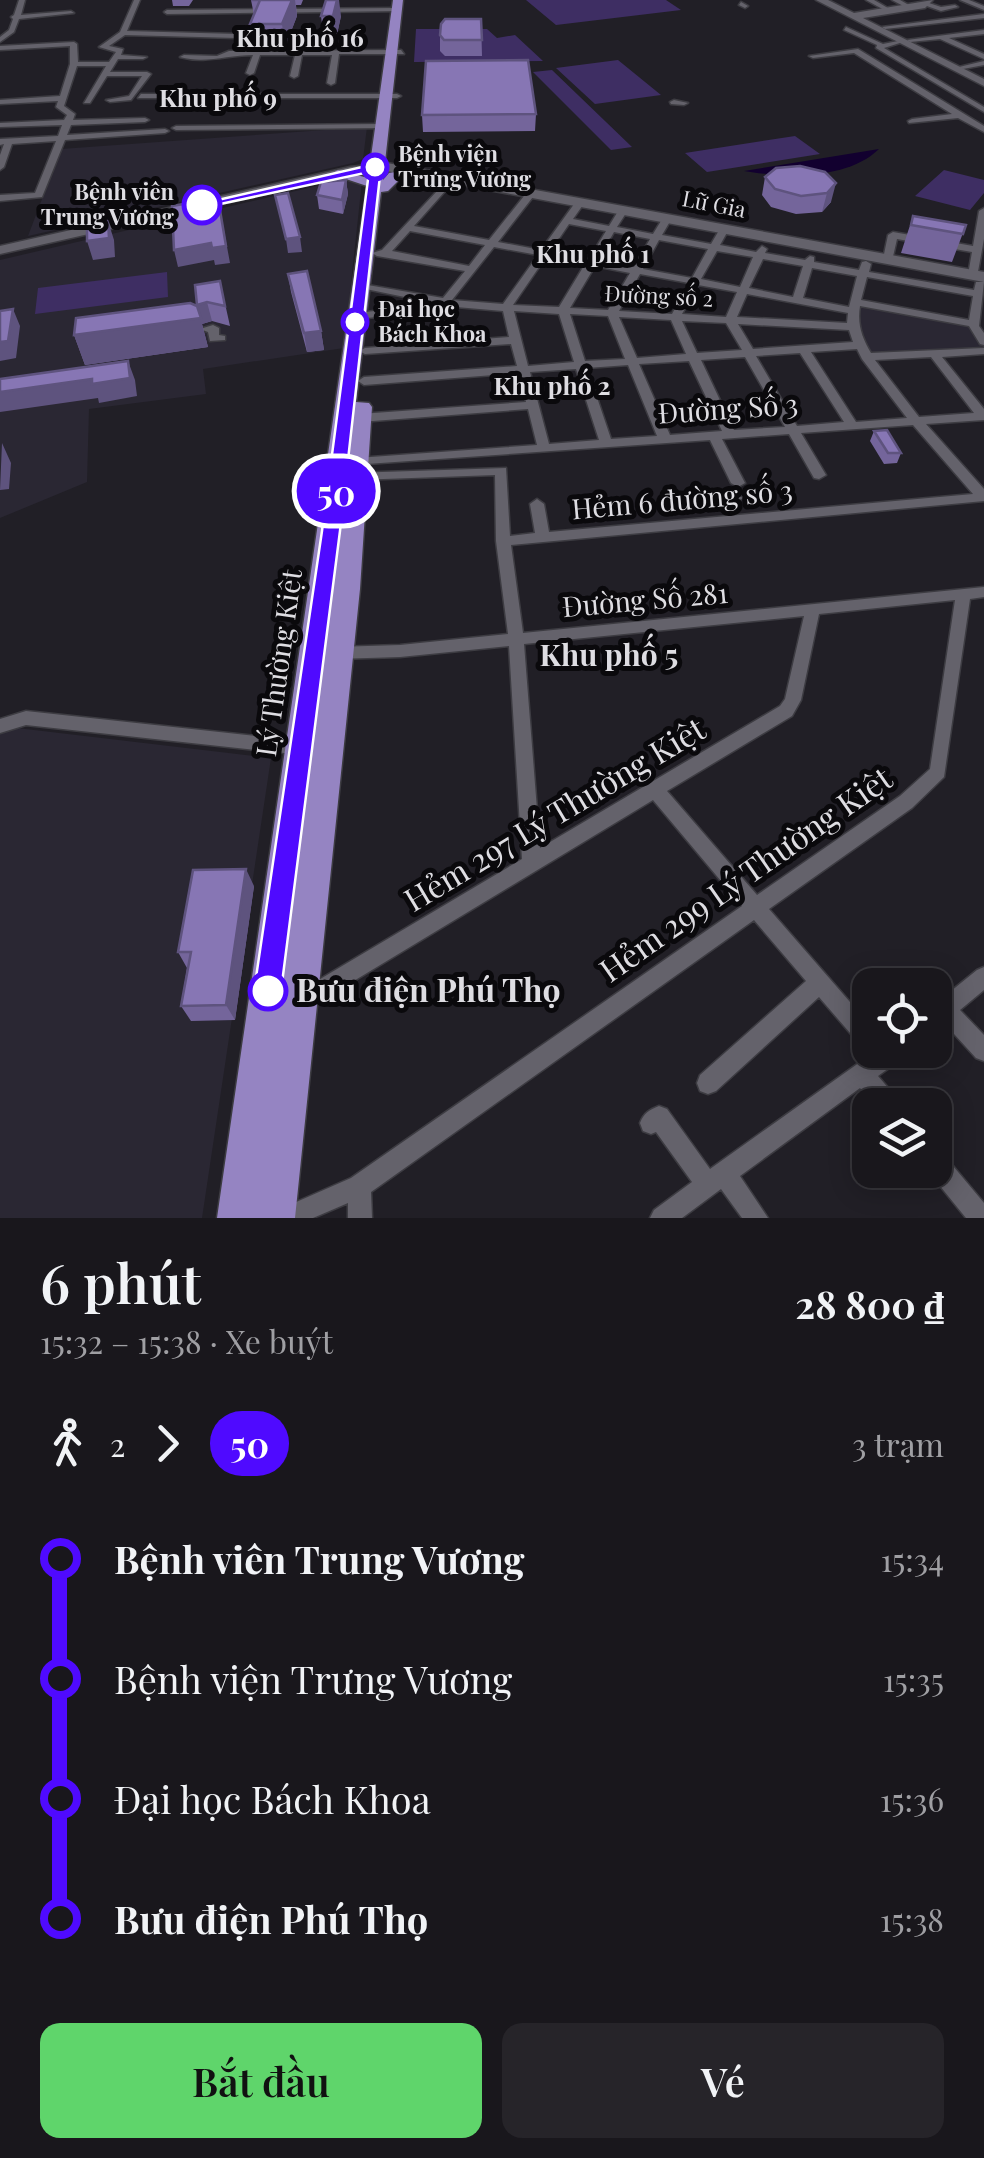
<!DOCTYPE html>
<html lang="vi">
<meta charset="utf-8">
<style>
:root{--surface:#19171c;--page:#262429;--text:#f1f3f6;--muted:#9f9fa3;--line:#37363b;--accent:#5fd56b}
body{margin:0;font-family:"Playfair Display",serif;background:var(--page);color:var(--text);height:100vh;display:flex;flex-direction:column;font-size:38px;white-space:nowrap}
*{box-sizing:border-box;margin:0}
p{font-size:32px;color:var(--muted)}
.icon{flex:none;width:55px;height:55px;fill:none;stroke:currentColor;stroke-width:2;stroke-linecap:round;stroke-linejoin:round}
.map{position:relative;height:1218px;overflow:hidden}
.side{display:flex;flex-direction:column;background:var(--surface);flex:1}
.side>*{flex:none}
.badge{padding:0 20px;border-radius:32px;font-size:35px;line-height:65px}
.buttons{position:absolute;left:852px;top:968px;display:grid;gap:20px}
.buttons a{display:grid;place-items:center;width:100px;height:100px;border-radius:20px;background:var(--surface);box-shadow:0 5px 25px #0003,0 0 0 2px var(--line);font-size:50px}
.map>.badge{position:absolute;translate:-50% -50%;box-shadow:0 0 0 5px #fff}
.legs{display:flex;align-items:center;gap:15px;height:110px;padding:0 40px;font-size:32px}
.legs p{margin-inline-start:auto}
.head{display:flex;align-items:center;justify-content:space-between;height:170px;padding:0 40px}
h1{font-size:55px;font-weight:600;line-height:75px}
.button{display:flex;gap:20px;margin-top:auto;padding:20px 40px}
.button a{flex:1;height:115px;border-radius:20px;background:var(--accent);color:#111;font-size:40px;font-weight:600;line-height:115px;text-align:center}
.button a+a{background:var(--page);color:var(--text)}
ul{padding:0 40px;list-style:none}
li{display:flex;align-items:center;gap:35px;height:120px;font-size:38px}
li i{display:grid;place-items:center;width:15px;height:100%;margin:0 12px;background:currentColor}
li i::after{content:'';width:25px;height:25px;margin:-12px;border:8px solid;border-radius:50%;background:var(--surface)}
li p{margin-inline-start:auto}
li:first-child i{background:linear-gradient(#0000 50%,currentColor 0)}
li:last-child i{background:linear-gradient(currentColor 50%,#0000 0)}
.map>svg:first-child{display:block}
.built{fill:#2a2733}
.green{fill:#3e2e63}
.water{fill:#12002f}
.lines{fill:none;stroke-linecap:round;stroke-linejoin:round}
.street-casing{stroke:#3d3c42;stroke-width:3}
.secondary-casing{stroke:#3d3c42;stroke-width:3}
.primary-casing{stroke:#3d3c42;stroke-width:3}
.street{fill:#64626b;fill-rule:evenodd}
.secondary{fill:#64626b;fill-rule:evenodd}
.primary{fill:#9584c2;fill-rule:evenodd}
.wall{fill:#74659b}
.shaded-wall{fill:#5e537e}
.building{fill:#8776b4;stroke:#5e537e;stroke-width:2.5}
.line-1{fill:#4f0aff;stroke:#fff;stroke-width:2.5}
.stop-1-dot{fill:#fff;stroke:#4f0aff;stroke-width:5}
.labels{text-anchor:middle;stroke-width:10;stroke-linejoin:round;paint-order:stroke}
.far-stop-label{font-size:22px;font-weight:bold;fill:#dedde2;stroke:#0a090c;text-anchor:start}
.far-street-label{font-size:22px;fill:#dedde2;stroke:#0a090c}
.far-neighbourhood-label{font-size:25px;font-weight:bold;fill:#dedde2;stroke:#0a090c}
.street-label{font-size:28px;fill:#dedde2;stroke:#0a090c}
.neighbourhood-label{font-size:30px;font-weight:bold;fill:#dedde2;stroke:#0a090c}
.near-street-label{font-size:32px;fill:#dedde2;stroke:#0a090c}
.near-stop-label{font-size:32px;font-weight:bold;fill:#dedde2;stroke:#0a090c;text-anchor:start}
</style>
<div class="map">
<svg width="984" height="1218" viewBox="0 0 984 1218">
<rect width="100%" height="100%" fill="#211f26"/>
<path class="built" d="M367,127L363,159L353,163L28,236L61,149Z
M351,178L362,181L344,348L203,369L206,394L89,409L87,482L0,518V260Z
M861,306L968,325L984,350L870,353L859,327Z
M17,728L271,758L202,1218H0V733Z"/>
<path class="green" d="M526,0H666L681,10L556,25Z
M416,29H487L497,38L515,35L543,61L414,62Z
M618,60L661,95L595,104L556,68Z
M552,70L632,147L611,150L533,72Z
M795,136L820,154L707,172L685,153Z
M944,170L984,180V193L970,210L915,196Z
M167,272L168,297L35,314L38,288Z"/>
<path class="water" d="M879,149C847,180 785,178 744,171Z"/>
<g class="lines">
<defs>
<path id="street" d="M19,0H25L21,15L71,11L74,13L19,19L14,32L0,42V37L9,30L13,19L11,17L14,15Z
M134,0H140L127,31L237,34L240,36L237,38L125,35L109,46L123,49L121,55L147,57L143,59H118L110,72H147L151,74L131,100L110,102L106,100L129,96L142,76H107L90,103H84L106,66H77L64,106L75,114L73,120L145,118L149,120L145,122L71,125L67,135L165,129L169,131L165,133L65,140L42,197L0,201V195L35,193L56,141L12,144L4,167L0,170V155L4,144L0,145V139L58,136L62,125L0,127V123L64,120L67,115L56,107L58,101L0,104V100L60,96L70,64V46L0,50V46L74,42L77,44L78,62H109L116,52L99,47L120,32Z
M866,0H874L893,11L888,12Z
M892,0H900L914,8L909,9Z
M960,0H969L984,6V10Z
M741,2L748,6L745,8L739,5Z
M926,2L941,7L955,5L958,7L941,11L924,5Z
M397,8L399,11L167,14L164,12L167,10Z
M984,14V18L885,29L882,27Z
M846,27L883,44L903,40V42L884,48L984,107V112L876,48L877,45L844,30Z
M984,30V34L949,38L984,54V59L940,39L910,42L907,40Z
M858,49L984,126V132L958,118L909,123L908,121L912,119L952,114L854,53L813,58L809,56Z
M401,50L404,54H339L335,83L331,85L327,83L332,55H302L298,76L294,78L290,76L295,55H260L254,73L250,75L246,73L253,55C228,55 205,64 180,57L184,55L217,56L229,51Z
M984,61V65L963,69L959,67Z
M141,94H397L401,96L397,98H138Z
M674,100L688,103L684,105L671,104L670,102Z
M380,124L384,126L383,128L176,130L172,128L176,126Z
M452,175L455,176V180L414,226L489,240L528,191L531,190L536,193L498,242L541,250L577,200L580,199L585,202L573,219L609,226L620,208L623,207L628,210L617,227L653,234L664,216L667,215L672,218L662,235L711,244L721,227L724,226L729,229L720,245L756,252L762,246L767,249L765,253L805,260L810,256L814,257V262L859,270L862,262L866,261L871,264L869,272L974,290L976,282H984L979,326L984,333V345L980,344L969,326L860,306C857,324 862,338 871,353L984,348V354L942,357L984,409V420L926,424L984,489V501L511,545L523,633L984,587V597L970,599L944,777L912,808L769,909L870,1025V1050H874L870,1052L863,1048L819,997L716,1091L708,1094L700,1091L697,1083L700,1075L806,981L754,920L371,1192L372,1218H348V1203L313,1218H274L278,1210L351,1178L742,906L653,800L309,1008L302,1011L295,1008L292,1001L295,994L522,859L509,646L400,657L335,659L329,657L327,653L329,649L335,647L400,645L508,634L496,541L495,475L356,480L351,479L349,476L351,473L506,468L510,536L535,533L530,504L537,499L544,504L549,532L973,494L913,425L801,433L826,475L819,479L814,478L789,434L722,439L745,483L738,487L731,483L710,440L352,465L351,462L357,458L537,445L528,409L360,422L354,418L360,414L526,402L519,373L364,385L358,381L364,377L517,366L511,344L365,354L359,351L365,348L509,337L503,311L456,307L451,310L356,319L351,316L356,313L439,304L356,287V283L443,298L465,271L377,256L372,253L382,250ZM569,224L606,231L589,259L550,252ZM410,231L485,245L469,266L392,251ZM614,232L650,239L634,267L598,260ZM659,240L708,249L692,278L643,269ZM494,247L538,255L503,304L452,300ZM717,251L753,257L740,287L701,279ZM546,257L585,264L559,307L513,305ZM763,259L803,266L793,297L749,288ZM595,266L630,273L608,310L570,308ZM812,268L857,276L849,307L803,298ZM640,274L689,283L672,314L619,311ZM867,277L973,296L969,320L861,300ZM698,285L737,292L726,317L682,314ZM747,294L848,313L847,323L737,317ZM514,311L559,314L574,362L528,366ZM570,314L608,316L625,359L585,361ZM619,317L671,320L686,354L637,358ZM682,321L726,323L742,350L697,353ZM738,324L849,330L853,342L753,349ZM857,349L862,359L907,418L856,422L811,352ZM800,353L844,422L797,426L756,356ZM745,357L785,427L734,430L701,360ZM931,357L974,413L919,417L875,360ZM689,361L722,431L670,435L639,364ZM628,365L657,436L611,439L587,368ZM576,369L599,440L549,444L530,372ZM955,600L930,769L900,796L757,895L667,791L792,716L801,700L819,614ZM804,616L785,699L780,706L540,848L524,644Z
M984,208V239L977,277L968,275L972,252L897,239L892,261L883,259L888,235L893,232L973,246L979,211Z
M213,325L219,328V335L225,336V340L210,341L208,332L200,329Z
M698,492L736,494L743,498L736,502L693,499L691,496Z
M26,711L303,741L309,743L311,748L309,753L303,755L26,725L0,733V719Z
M984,967V990L960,1010L984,1035V1061L976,1058L944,1023L935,1027V1004L977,970Z
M877,1050H906L903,1058L878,1076L896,1097L899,1105H874L860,1088L740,1176L768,1218H742L721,1189L682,1218H650L654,1210L692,1182L656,1132L651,1134L643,1131L640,1123C644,1113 649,1110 659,1106L667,1109L710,1169Z
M935,1151L943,1154L984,1203V1218H966L927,1170H935Z"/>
<path id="secondary" d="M816,0H828L854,13L933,0L925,8L863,18L984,79V86Z
M387,163L984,272V282L387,171L350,175L0,254V246L350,167Z"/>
<path id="primary" d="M393,0H403L383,180L389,173L412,169L419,173L399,180L388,191L381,192L356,402L369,403L372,407L360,589L295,1218H217L367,186L331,174L338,170L368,178Z"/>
</defs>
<use href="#street" class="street-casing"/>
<use href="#secondary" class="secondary-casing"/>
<use href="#primary" class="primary-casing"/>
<use href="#street" class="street"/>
<use href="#secondary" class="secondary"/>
<use href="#primary" class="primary"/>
</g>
<path class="wall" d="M172,0H193L189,6H173Z
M251,0H303L301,5H296L297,16L285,47H254L250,24L254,15Z
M321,16H341L336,39H324Z
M481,19L482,56H445L440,51V35Z
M536,114L535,131L423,132L422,115Z
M825,172L831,202L822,212L796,214L771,207L762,195L765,177Z
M346,180L348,194L343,214L319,209L317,195Z
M913,216L966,225L952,262L901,253Z
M288,274L321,331L324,350L307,352L291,292Z
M220,281L230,326L212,321L202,324L208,347L85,365L74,335L197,305Z
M874,431L901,453L897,463L884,464L870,441Z
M254,886L235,1020L191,1021L181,1006L187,968L178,952Z"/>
<path class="shaded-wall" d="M292,0H295L297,16L285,47L282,24Z
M337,0H339L341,16L336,39L333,16Z
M346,180L348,194L343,214L342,200Z
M836,183L831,202L822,212L827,193Z
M221,214L230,263L215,265L214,260L178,267L174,250L211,243Z
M108,221L114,240L115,257L93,260L87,241Z
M300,237L302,252L288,253L286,239Z
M207,302L212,321L202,324L208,347L85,365L74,335Z
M13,309L20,326L16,358L0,361V342Z
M321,331L324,350L307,352L304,333Z
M128,361L135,380L137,396L99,403L98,398L0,412V392Z
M2,443L11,463L9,489L0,490Z
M246,869L254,886L235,1020L226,1005Z"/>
<path class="building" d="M251,0H292L282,24H250L260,0Z
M326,0H337L333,16H321Z
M445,19H481L482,40H444L440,35L441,24Z
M528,60L536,114L422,115L426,61Z
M800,166L825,172L836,183L827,193L801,196L775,189L765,177L776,168Z
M346,180L342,200L317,195L321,182Z
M288,193L300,237L286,239L275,195Z
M218,198L226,246L212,248L211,243L174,250L172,206Z
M913,216L966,225L963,234L911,225Z
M108,221L109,238L87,241V223Z
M307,271L321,331L304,333L288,274Z
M220,281L225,306L207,302L197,305L195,285Z
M190,303L197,306L201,318L74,335L76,318Z
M13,309L8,341L0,342V311Z
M128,361L130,378L92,384V379L0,392V379Z
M887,430L901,453H888L874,431Z
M246,869L226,1005L181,1006L191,952H178L193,870Z"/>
<path class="line-1" d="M375,164L381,167L340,531L281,991L277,1000L268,1004L258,1000L254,991L322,531L369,172L202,208L196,205Z"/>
<g class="stop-1-dot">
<circle cx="375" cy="167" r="12"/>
<circle cx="202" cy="205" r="18"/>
<circle cx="355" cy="322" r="12"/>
<circle cx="268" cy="991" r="18"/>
</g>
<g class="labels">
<g class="far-stop-label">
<text x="398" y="162">Bệnh viện<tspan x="398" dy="25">Trưng Vương</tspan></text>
<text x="174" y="200" text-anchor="end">Bệnh viên<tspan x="174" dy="25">Trung Vương</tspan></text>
<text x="378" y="317">Đại học<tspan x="378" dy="25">Bách Khoa</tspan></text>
</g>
<g class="far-street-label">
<text transform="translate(714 204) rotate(11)" y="8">Lữ Gia</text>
<text transform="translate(659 296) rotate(3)" y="8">Đường số 2</text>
</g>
<g class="far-neighbourhood-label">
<text x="300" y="47">Khu phố 16</text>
<text x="218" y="107">Khu phố 9</text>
<text x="593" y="263">Khu phố 1</text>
<text x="552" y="395">Khu phố 2</text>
</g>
<g class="street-label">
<text transform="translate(728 409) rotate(-4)" y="10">Đường Số 3</text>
<text transform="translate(682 500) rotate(-5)" y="10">Hẻm 6 đường số 3</text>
<text transform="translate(645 600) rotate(-5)" y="10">Đường Số 281</text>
<text transform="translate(279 663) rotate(-82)" y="10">Lý Thường Kiệt</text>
</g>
<g class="neighbourhood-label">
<text x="609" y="666">Khu phố 5</text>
</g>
<g class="near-street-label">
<text transform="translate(555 815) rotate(-31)" y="11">Hẻm 297 Lý Thường Kiệt</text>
<text transform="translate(746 875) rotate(-35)" y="11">Hẻm 299 Lý Thường Kiệt</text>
</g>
<g class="near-stop-label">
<text x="296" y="1002">Bưu điện Phú Thọ</text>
</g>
</g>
</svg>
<div class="buttons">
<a><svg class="icon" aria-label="locate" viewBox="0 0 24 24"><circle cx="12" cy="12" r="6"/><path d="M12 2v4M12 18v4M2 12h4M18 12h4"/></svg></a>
<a><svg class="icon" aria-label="layers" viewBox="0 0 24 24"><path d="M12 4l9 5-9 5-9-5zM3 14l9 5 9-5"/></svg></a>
</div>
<b class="badge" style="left:336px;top:491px;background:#4f0aff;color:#fff">50</b>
</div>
<section class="side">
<div class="head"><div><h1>6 phút</h1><p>15:32 – 15:38 · Xe buýt</p></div><b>28 800 ₫</b></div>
<div class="legs"><svg class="icon" aria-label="walk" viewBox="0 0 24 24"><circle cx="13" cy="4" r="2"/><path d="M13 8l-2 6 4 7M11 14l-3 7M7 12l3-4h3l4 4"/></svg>2<svg class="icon" aria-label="forward" viewBox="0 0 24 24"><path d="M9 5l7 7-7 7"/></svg><b class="badge" style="background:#4f0aff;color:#fff">50</b><p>3 trạm</p></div>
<ul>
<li><i style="color:#4f0aff"></i><b>Bệnh viên Trung Vương</b><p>15:34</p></li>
<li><i style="color:#4f0aff"></i><span>Bệnh viện Trưng Vương</span><p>15:35</p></li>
<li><i style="color:#4f0aff"></i><span>Đại học Bách Khoa</span><p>15:36</p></li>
<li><i style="color:#4f0aff"></i><b>Bưu điện Phú Thọ</b><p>15:38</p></li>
</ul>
<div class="button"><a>Bắt đầu</a><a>Vé</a></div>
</section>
